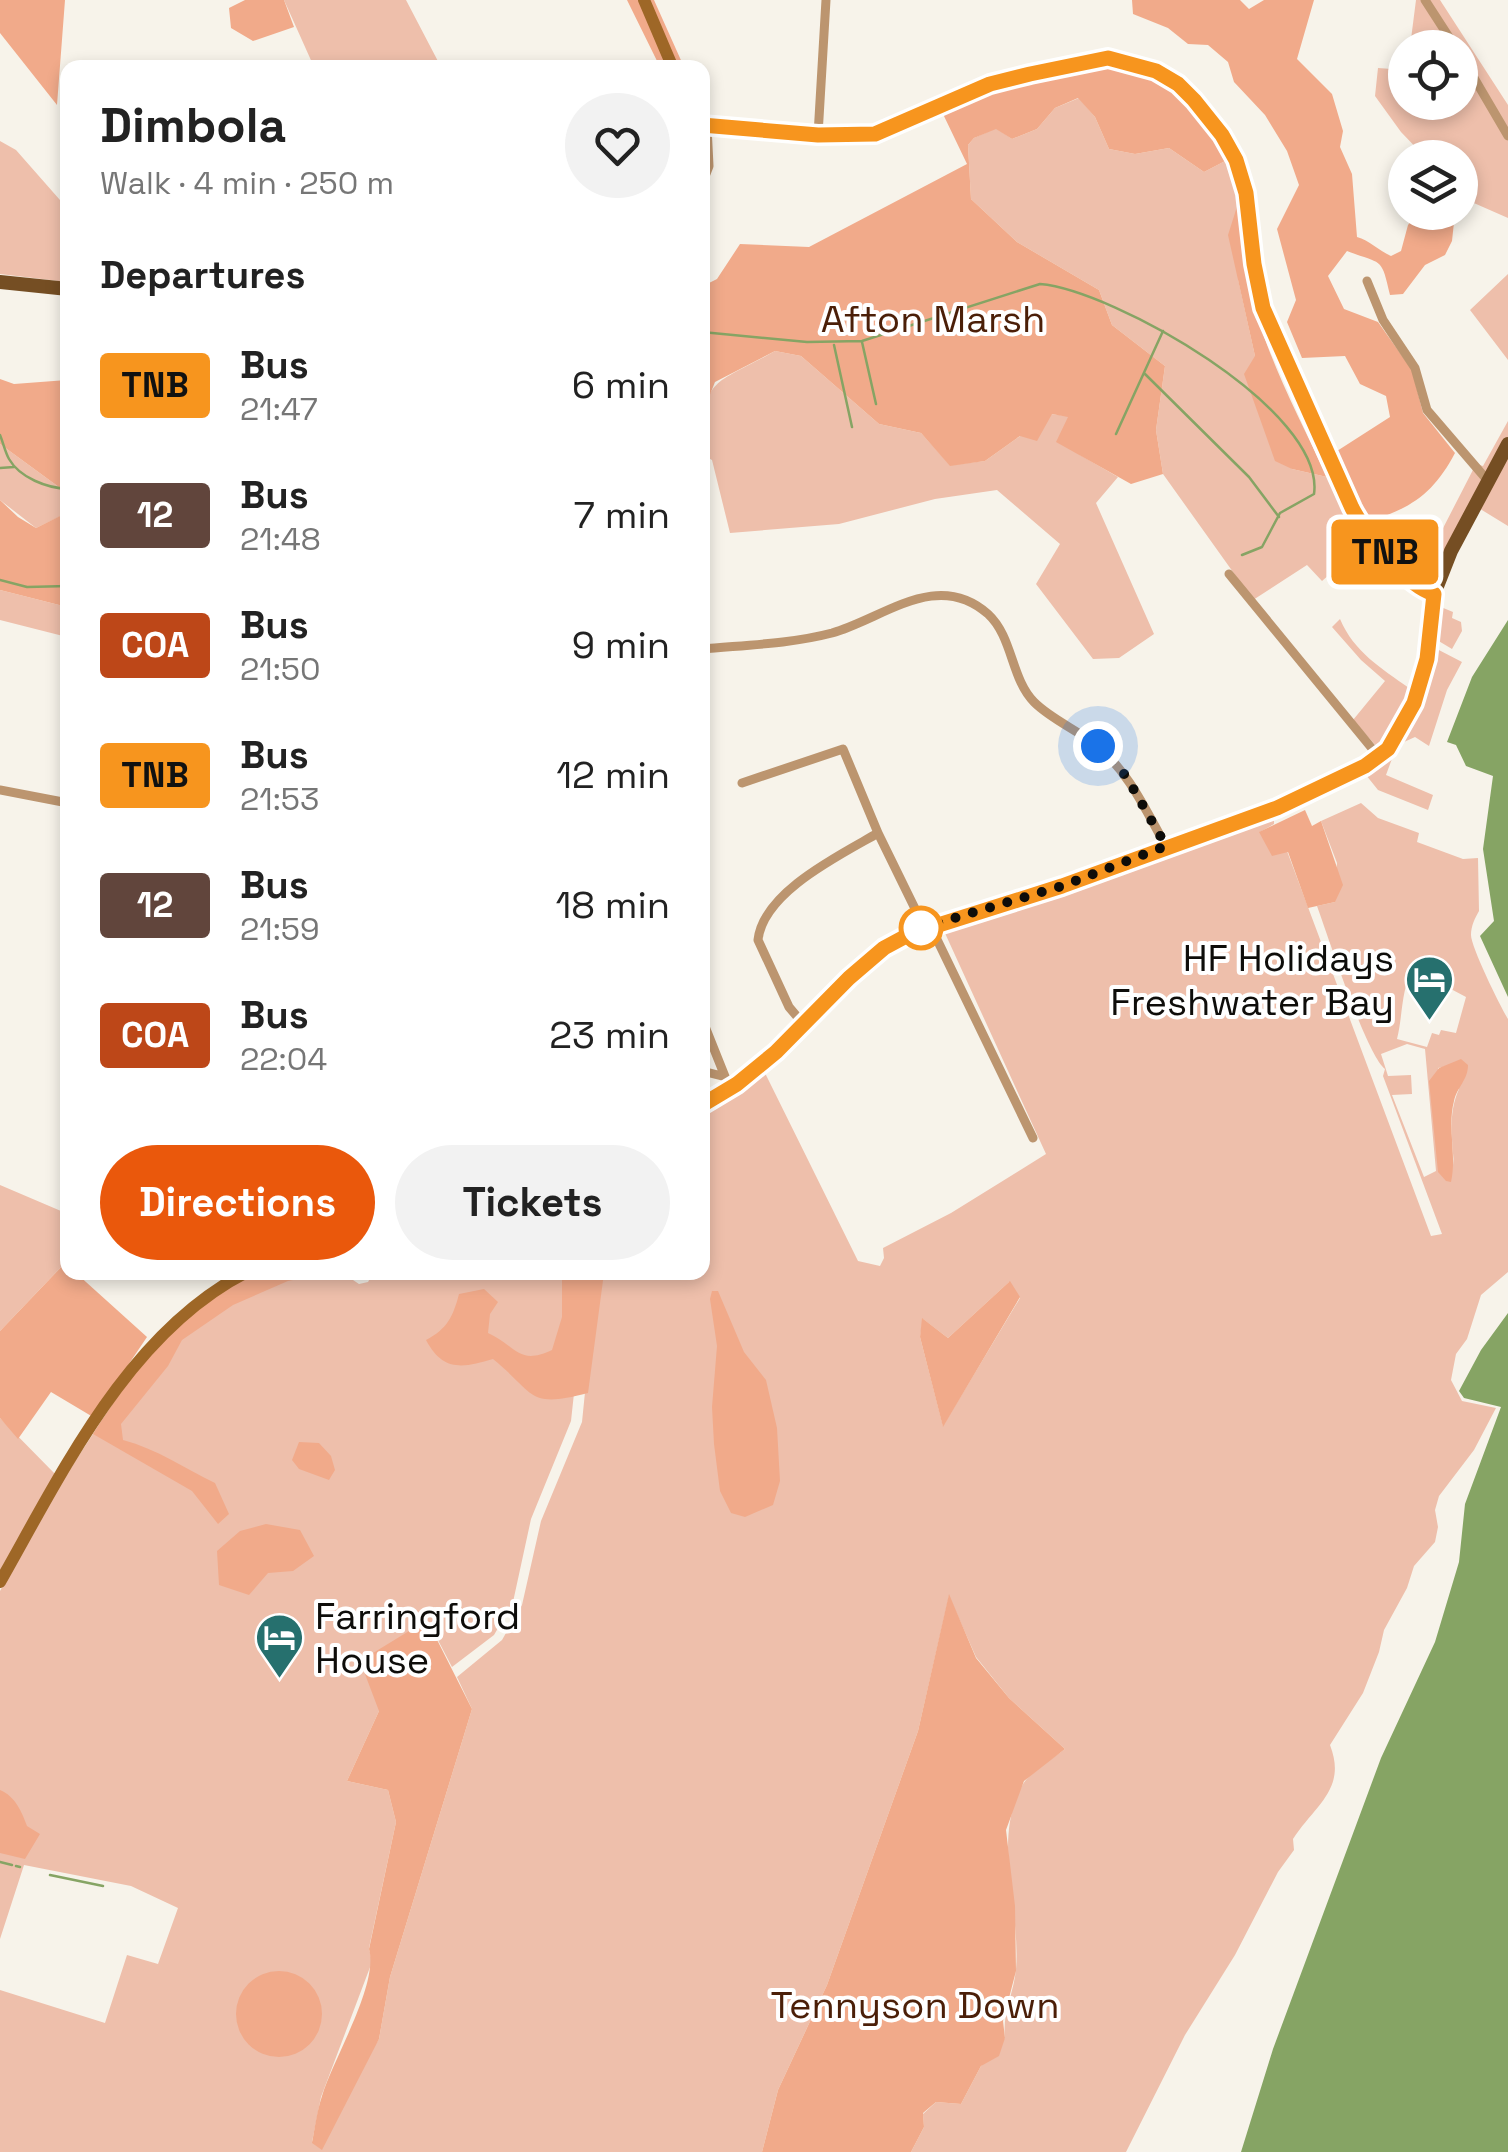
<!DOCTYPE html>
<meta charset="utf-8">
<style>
:root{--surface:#fff;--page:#f2f2f2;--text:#222;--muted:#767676;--accent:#ea580c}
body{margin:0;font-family:"Space Grotesk",sans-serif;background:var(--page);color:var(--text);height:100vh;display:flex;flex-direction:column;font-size:38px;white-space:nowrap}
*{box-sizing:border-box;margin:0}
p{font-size:32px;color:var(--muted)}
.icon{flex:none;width:55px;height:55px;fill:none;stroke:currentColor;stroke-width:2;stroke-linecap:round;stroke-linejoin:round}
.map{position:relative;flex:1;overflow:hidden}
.drawer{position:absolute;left:60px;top:60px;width:650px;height:1220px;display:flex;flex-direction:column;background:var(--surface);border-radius:20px;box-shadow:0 5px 15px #0003}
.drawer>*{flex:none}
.badge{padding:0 20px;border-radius:8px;font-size:35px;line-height:65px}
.controls{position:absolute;left:1388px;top:30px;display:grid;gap:20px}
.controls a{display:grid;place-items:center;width:90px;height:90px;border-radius:50%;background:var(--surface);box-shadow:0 5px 15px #0003;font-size:50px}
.you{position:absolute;width:50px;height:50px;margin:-25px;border:8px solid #fff;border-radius:50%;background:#1a73e8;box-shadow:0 0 0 15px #1a73e833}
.map>.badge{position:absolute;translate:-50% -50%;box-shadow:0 0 0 5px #fff}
h2{padding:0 40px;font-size:38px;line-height:90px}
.round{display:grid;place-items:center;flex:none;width:105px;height:105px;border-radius:52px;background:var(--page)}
.head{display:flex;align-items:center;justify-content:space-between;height:170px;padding:0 40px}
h1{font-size:48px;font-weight:600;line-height:75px}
.button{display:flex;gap:20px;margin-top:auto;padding:20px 40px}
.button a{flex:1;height:115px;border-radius:60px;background:var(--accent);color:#fff;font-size:40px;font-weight:600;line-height:115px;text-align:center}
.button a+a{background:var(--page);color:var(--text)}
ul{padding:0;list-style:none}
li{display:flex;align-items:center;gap:30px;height:130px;padding:0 40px}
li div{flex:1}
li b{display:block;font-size:38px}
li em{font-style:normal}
li .badge{min-width:110px;font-weight:700;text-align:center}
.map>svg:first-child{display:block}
.green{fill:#eebfab;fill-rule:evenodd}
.forest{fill:#f1aa8a}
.water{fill:#86a464}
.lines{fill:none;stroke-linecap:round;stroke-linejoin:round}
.stream{stroke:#86a464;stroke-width:2.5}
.street{stroke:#bc956f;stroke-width:9}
.secondary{stroke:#9e6727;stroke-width:12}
.primary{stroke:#754e23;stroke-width:14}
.line-casing{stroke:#fff;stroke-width:22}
.line{stroke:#f7951e;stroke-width:15}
.walk{stroke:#0e0d0a;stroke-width:10;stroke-dasharray:0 18}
.stop-dot{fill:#fff;stroke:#f7951e;stroke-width:5}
.labels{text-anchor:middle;stroke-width:8;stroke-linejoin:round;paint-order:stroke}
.park-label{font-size:38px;fill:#4b1f08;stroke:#fff}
.poi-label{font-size:38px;fill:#0e0d0a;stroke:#fff;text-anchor:end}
</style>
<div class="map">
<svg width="1508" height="2152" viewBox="0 0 1508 2152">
<rect width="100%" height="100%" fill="#f7f3ea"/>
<path class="green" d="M284,0H406L441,67H314Z
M1416,0H1440L1508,105V218L1467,200L1460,193V158L1425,157L1401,132L1375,96L1378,68L1405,70V102H1460V48L1410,47Z
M1079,98L1095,117L1109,149L1135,154L1169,148L1204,172L1229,159L1241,194L1238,279L1255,356L1254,401L1292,469L1327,477L1359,531L1342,542L1347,550L1346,560L1322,581L1307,565L1253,600L1163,474L1156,430L1165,366L1112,325L1099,290L1017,242L971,199L968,145L974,138L996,128L1012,139L1037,129L1055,108Z
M0,141L16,150L67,208V282L0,274Z
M1508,274V360L1470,310Z
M775,351L801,356L879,424L921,433L950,465L985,461L1051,414L1068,416L1080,455L1118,477L1096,503L1154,634L1119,658L1093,659L1036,584L1060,544L997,490L935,499L839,524L730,533L712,460L703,455C702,375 712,387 775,351Z
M1508,421V437L1431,580L1421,571L1476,464L1483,466Z
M0,444L67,493L65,514L36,528L0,500Z
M1508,451V526L1477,507Z
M0,590L67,607V637L0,620Z
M1436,605L1453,612L1452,618L1461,622L1462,631L1452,649L1437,640Z
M1340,619C1354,652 1381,668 1409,688C1408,709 1392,734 1378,748L1353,720L1385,681L1361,660L1332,627Z
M1435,648L1462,662L1447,690L1429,746L1415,737L1404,742L1401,736L1427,691Z
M1393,756L1386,775L1433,795L1428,810L1378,790L1366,775Z
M1361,803L1378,818L1419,833L1417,842L1463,859L1478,858L1479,911C1475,918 1471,926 1471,935C1471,947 1500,1006 1508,1019V1272L1481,1295L1467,1339L1456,1354L1451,1380L1462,1401L1496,1408L1474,1450L1439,1496L1435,1510L1438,1527L1435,1542L1414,1566L1407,1588L1384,1630L1379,1652L1363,1693L1330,1745C1347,1789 1316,1804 1293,1839L1294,1850L1278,1872L1235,1955L1185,2035L1126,2152H911L924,2127L923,2114L936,2102L961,2104L981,2066L1005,2038C1002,2013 1014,1993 1016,1969C1021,1908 991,1840 1023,1784C1031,1771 1052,1759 1065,1749L1009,1698L976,1657L949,1596L918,1731L827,1985L778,2090L762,2152H0V1990L105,2023L127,1955L158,1964L178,1908L131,1886L24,1865L0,1939V1591L60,1484L126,1384L254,1272L349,1273L350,1278L359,1284L368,1282L373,1273H587L571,1421L531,1519L513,1602L494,1635L452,1667L428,1621L379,1711L347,1781L388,1790L396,1822L369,1948L372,1962L321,2097L312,2142L379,2039L390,1977L472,1709L457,1677L502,1640L522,1605L541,1521L582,1422L597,1273L702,1272L703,1115L765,1073L858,1261L880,1266L884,1258L883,1248L951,1213L1046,1154L944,931L951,924L1052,898L1274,812V824L1260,832L1287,851L1431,1236L1442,1234L1383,1076L1385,1069C1366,1054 1328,936 1317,906L1335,902L1337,863L1321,821ZM1414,969L1428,973V986L1447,991L1449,988L1466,997L1456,1033L1441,1030L1439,1035L1432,1033L1427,1047L1397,1039C1403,1016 1401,985 1414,969ZM1407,1044L1425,1049L1436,1171L1424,1177L1392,1095L1412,1094L1411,1075L1388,1076L1381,1054ZM1447,1066L1459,1089C1448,1113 1452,1139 1454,1165L1438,1068ZM1009,1282L1020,1298L943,1426L920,1337L923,1319L948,1338Z
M0,1185L68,1214L67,1265L64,1264L0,1331Z
M0,1418L57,1476L0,1578Z"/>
<path class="forest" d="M0,0H65L57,105L0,33Z
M245,0H284L294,27L253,41L231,28L229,8Z
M627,0H654L684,67H660Z
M1132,0H1240L1249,9L1264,0H1314L1297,59L1332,94L1343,131L1340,147L1352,174L1357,237C1369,240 1379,251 1391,256L1401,251L1408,225L1418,213H1455L1452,241L1445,255L1425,265L1403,294L1390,295C1381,256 1383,265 1347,251L1328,276L1344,309L1378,322L1412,370L1423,413L1455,453C1435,491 1413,508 1372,520L1360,505L1337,451L1390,417L1386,396L1360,384L1345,356L1302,358L1287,322L1296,300L1277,229L1299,185L1287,151L1265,115L1234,82L1228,62L1208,45L1188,44L1168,28L1133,14Z
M1108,66C1166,72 1199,112 1229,159L1204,172L1169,148L1135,154L1109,149L1095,117L1078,98L1055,108L1037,129L1012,139L996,129L974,138L968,145L971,199L1017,242L1099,290L1112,325L1165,366L1156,430L1163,474L1131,484L1056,442L1068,417L1052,414L1037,441L1020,436L985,461L950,466L921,433L879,424L801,356L775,351L715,382L703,412V286L717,279L740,244L809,247L967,164L943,114L994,89Z
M1241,194C1244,233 1245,273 1256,311C1272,368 1302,423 1327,477L1292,469L1275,461L1244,374L1255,356L1228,235Z
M0,379L14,384L67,380V607L0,590V500L18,517L36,528L64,514L67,493L0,444Z
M1305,810L1312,826L1321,821L1343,885L1335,902L1308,908L1288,852L1272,856L1259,832Z
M1461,1059L1468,1065C1468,1080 1457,1087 1454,1101C1447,1128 1457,1155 1451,1182L1446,1181L1438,1172L1429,1081L1439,1068Z
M65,1263L68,1272L76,1273L147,1337L93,1417L51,1392L18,1439L0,1418V1331Z
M254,1273H315L313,1276L288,1281L233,1305L182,1340L168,1366L121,1424L123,1440C157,1449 184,1468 215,1483L229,1514L218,1524L192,1491L93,1434C141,1361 175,1314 254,1273Z
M562,1273H604L588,1393C527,1409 536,1394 493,1359C463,1368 443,1372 426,1340C447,1329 453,1317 459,1294L484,1289L498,1302L490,1314L488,1333C517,1346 518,1366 552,1350L562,1317Z
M1010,1281L1020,1297L943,1427L920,1337L922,1318L948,1338Z
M712,1291H718L744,1352L766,1380L777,1428L780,1481L773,1505L745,1517L731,1513L720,1491L714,1444L712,1407L717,1346L710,1299Z
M299,1442L319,1443L331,1456L335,1470L329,1480L299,1469L292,1460Z
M266,1524L300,1530L314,1556L293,1571L268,1573L249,1595L219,1585L217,1551L240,1531Z
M949,1594L976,1658L1009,1698L1065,1749L1024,1781L1006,1830L1015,1906L1016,1971L1003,2021L1005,2038L999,2056L981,2066L961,2104L936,2102L923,2113L924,2127L911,2152H762L778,2090L827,1985L918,1731Z
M427,1620L472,1709L390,1977L379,2039L322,2150L312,2143C315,2127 317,2111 322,2096C333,2059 379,1984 369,1949L396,1822L388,1790L347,1781L379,1711L360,1661Z
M0,1790C15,1796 22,1812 27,1826L40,1834L25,1859L0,1853Z
M236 2014a43 43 0 1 1 86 0a43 43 0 1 1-86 0Z"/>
<path class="water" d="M1508,620V997L1480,936L1494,921L1483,849L1493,776L1466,766L1456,745L1447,742L1472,677Z
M1508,1313V2152H1241L1273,2049L1381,1758L1435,1642L1459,1562L1465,1504L1501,1407L1464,1398L1459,1391L1481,1350Z"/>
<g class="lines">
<path class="stream" d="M702,332L807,342L862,341L1040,284C1113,290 1326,410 1314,494L1280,513L1262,547L1242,555
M862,342L876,404
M834,345L852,427
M1144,373L1249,477L1279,517
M1116,434L1163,331
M0,435C3,442 5,452 9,459C20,478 47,488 68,489
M0,468L14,467
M0,580L27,587L68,586
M0,1862L12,1865
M16,1866L20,1867
M50,1875L103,1886"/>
<path class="street" d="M1425,0L1456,48
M1460,54L1508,136
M818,135L826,0
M702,184L709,166L707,126
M1367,281L1383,320L1415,368L1427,410L1488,481
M1229,574L1379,757
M702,649C745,645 790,644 832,633C884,618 937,569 988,614C1013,637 1011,679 1034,702C1052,720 1078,730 1097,746C1129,772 1146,811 1166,846
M742,783L843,749L878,833
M0,790L68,803
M930,925L1033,1138
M702,1019L730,1089
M805,1026L789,1007L758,940C763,892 840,855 878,833L924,927
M702,1071L722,1076"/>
<path class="secondary" d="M644,0L673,68
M702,1105C740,1084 774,1058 804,1026C836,993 863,958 905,936C954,911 1012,903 1064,885C1124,864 1183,840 1242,819C1282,806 1366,778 1391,745C1429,694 1424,652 1434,594
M0,1582C63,1471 129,1332 247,1272"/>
<path class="primary" d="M702,125L818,135L875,134L990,84L1108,58L1156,71L1178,84L1223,135L1236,160L1245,193L1253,264L1263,308L1352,509L1365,531L1424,591L1434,594L1451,551L1508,444
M0,282L68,289"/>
</g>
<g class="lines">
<defs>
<path id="line" d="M702,125L818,135L875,134L990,84L1030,74L1108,58L1156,71L1178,84L1194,100L1222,135L1236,160L1246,193L1254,264L1263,308L1352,508C1366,535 1405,585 1434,594L1427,659L1414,703L1388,749L1365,766L1277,808L1062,886L910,934L884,948L849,978L776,1052L737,1084L702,1105"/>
</defs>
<use href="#line" class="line-casing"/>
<use href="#line" class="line"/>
<path class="walk" d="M921,928L1062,886L1166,846L1126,776L1098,746"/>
</g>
<defs>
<symbol id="hotel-pin" viewBox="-11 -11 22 30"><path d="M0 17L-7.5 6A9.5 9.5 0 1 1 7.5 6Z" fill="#26706e" stroke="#fff"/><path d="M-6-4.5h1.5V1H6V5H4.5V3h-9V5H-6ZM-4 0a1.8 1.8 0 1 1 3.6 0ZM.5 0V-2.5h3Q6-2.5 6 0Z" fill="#fff"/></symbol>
</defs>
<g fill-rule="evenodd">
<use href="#hotel-pin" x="1402" y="952" width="55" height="75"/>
<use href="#hotel-pin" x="252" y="1610" width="55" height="75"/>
</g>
<circle class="stop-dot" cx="921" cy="928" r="20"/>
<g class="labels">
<g class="park-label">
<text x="933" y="332">Afton Marsh</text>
<text x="915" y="2018">Tennyson Down</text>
</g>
<g class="poi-label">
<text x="1394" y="971">HF Holidays<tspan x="1394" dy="44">Freshwater Bay</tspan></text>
<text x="315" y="1629" text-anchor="start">Farringford<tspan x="315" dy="44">House</tspan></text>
</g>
</g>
</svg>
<div class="controls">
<a><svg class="icon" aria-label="locate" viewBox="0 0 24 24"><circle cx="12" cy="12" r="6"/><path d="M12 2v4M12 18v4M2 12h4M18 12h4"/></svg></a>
<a><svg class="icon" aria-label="layers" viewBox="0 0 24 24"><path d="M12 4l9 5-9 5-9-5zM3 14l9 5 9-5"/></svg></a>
</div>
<div class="you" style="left:1098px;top:746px"></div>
<b class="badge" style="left:1385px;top:552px;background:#f7951e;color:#111">TNB</b>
<section class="drawer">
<div class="head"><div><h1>Dimbola</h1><p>Walk · 4 min · 250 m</p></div><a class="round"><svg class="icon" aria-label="heart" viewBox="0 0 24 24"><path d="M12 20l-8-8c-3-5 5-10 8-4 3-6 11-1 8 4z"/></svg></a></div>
<h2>Departures</h2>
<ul>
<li><span class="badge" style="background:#f7951e;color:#111">TNB</span><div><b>Bus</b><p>21:47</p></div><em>6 min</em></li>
<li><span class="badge" style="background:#61453c;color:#fff">12</span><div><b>Bus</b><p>21:48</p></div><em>7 min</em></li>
<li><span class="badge" style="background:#bd4718;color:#fff">COA</span><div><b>Bus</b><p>21:50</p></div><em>9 min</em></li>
<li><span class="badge" style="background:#f7951e;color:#111">TNB</span><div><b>Bus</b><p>21:53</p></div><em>12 min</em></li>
<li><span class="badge" style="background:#61453c;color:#fff">12</span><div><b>Bus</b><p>21:59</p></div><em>18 min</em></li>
<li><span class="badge" style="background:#bd4718;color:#fff">COA</span><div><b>Bus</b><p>22:04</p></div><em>23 min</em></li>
</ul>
<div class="button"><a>Directions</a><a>Tickets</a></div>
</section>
</div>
